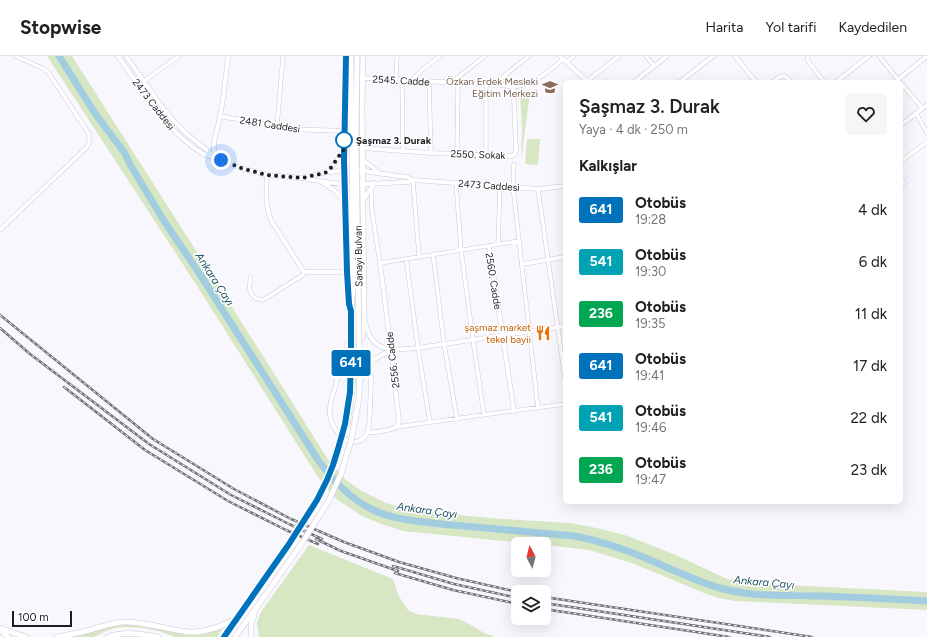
<!DOCTYPE html>
<html lang="tr">
<meta charset="utf-8">
<style>
:root{--surface:#fff;--page:#f6f6f6;--text:#202124;--muted:#757577;--line:#e0e0e0}
body{margin:0;font-family:Figtree,sans-serif;background:var(--page);color:var(--text);height:100vh;display:flex;flex-direction:column;font-size:15px;white-space:nowrap}
*{box-sizing:border-box;margin:0}
p{font-size:13px;color:var(--muted)}
.icon{flex:none;width:22px;height:22px;fill:none;stroke:currentColor;stroke-width:2;stroke-linecap:round;stroke-linejoin:round}
.map{position:relative;flex:1;overflow:hidden}
.panel{position:absolute;left:563px;top:24px;width:340px;height:424px;display:flex;flex-direction:column;background:var(--surface);border-radius:6px;box-shadow:0 4px 16px #0002}
.panel>*{flex:none}
.badge{padding:0 8px;border-radius:3px;font-size:14px;line-height:26px}
.needle{width:26px;rotate:353deg}
.tools{position:absolute;left:511px;top:481px;display:grid;gap:8px}
.tools a{display:grid;place-items:center;width:40px;height:40px;border-radius:6px;background:var(--surface);box-shadow:0 4px 16px #0002;font-size:20px}
.scale{position:absolute;left:12px;bottom:10px;width:60px;box-sizing:border-box;padding-left:4px;border:2px solid #1f1c22;border-top:0;font-size:11px;line-height:14px;white-space:nowrap;color:#1f1c22;-webkit-text-stroke:3px #fff;paint-order:stroke}
.you{position:absolute;width:20px;height:20px;margin:-10px;border:3px solid #fff;border-radius:50%;background:#1a73e8;box-shadow:0 0 0 6px #1a73e833}
.map>.badge{position:absolute;translate:-50% -50%;box-shadow:0 0 0 2px #fff}
h2{padding:0 16px;font-size:15px;line-height:36px}
.round{display:grid;place-items:center;flex:none;width:42px;height:42px;border-radius:6px;background:var(--page)}
.head{display:flex;align-items:center;justify-content:space-between;height:68px;padding:0 16px}
h1{font-size:19px;font-weight:600;line-height:30px}
ul{padding:0;list-style:none}
li{display:flex;align-items:center;gap:12px;height:52px;padding:0 16px}
li div{flex:1}
li b{display:block;font-size:15px}
li em{font-style:normal}
li .badge{min-width:44px;font-weight:700;text-align:center}
header{display:flex;align-items:center;gap:24px;box-sizing:border-box;height:56px;padding:0 20px;background:var(--surface);border-bottom:1px solid var(--line)}
header strong{font-size:19px}
nav{display:flex;gap:22px;margin-inline-start:auto;font-size:14px}
.map>svg:first-child{display:block}
.green{fill:#d7e6c3}
.lines{fill:none;stroke-linecap:round;stroke-linejoin:round}
.river{stroke:#a2cce0;stroke-width:7}
.minor-casing{stroke:#cdc7d8;stroke-width:4.5}
.tertiary-casing{stroke:#cdc7d8;stroke-width:5}
.primary-casing{stroke:#cdc7d8;stroke-width:6}
.minor{stroke:#fff;stroke-width:3.5}
.tertiary{stroke:#fff;stroke-width:4}
.primary{stroke:#fff;stroke-width:5}
.rail-casing{stroke:#747278;stroke-width:2.5}
.rail{stroke:#fff;stroke-width:1;stroke-dasharray:3;stroke-linecap:butt}
.primary-bridge-casing{stroke:#cdc7d8;stroke-width:6;stroke-linecap:butt}
.primary-bridge{stroke:#fff;stroke-width:5}
.line-casing{stroke:#fff;stroke-width:9}
.line{stroke:#0072bc;stroke-width:6}
.walk{stroke:#1f1c22;stroke-width:4;stroke-dasharray:0 7.2}
.stop-dot{fill:#fff;stroke:#0072bc;stroke-width:2}
.labels{text-anchor:middle;stroke-width:3;stroke-linejoin:round;paint-order:stroke}
.street-label{font-size:10px;fill:#1f1c22;stroke:#fff}
.education-label{font-size:10px;fill:#785e54;stroke:#fff;text-anchor:end}
.stop-label{font-size:10px;font-weight:bold;fill:#1f1c22;stroke:#fff;text-anchor:start}
.food-label{font-size:10px;fill:#c56008;stroke:#fff;text-anchor:end}
.water-label{font-size:11px;font-style:italic;fill:#194f64;stroke:#fff}
</style>
<header>
<strong>Stopwise</strong>
<nav><a>Harita</a><a>Yol tarifi</a><a>Kaydedilen</a></nav>
</header>
<div class="map">
<svg width="927" height="581" viewBox="0 0 927 581">
<rect width="100%" height="100%" fill="#f9f7fe"/>
<path class="green" d="M47,0H72C157,134 243,267 327,402L345,423L360,434L386,447L411,454L489,462L571,467L601,473L628,480L678,500L727,523L765,528L927,536V554L735,545L719,542L704,537L632,507L589,494L544,489V488H531L403,475L381,468L362,460L339,445L333,440L318,421L199,233Z
M523,33L530,37L521,105L522,74L520,37V34Z
M527,83H540L538,109L525,108Z
M347,135L355,136L353,158L357,317L354,344L350,371H348L353,331L354,305L350,161Z
M309,489L393,523L398,539L408,554L416,558L459,563L469,568L484,577L495,581H259L257,567L261,556Z
M122,569C135,569 148,569 160,572C169,574 178,578 188,579C199,580 211,576 222,573L217,581H175L158,575L144,572L124,571L115,572L106,575L94,581H68L105,571Z"/>
<g class="lines">
<path class="river" d="M59,0L96,59L124,96L131,110L164,165L201,220L318,404C332,423 349,442 371,453C396,465 425,466 452,469C493,473 533,476 574,480C607,486 638,498 668,512C688,520 707,530 728,534C757,541 788,539 818,540C854,541 891,543 927,545"/>
<defs>
<path id="minor" d="M646,0L654,10
M808,0L807,3L808,5L824,26
M879,0L900,26
M566,6L574,0
M396,23L397,0
M402,23L403,95
M412,24L423,13L440,0
M144,25L179,0
M429,25L431,97
M587,25L619,0
M452,26L485,0
M901,27L922,52
M486,28V99
M494,29L505,19L529,0
M513,31C534,29 548,16 563,3
M916,57L927,77
M277,70L283,0
M457,98L458,27
M901,105L927,86
M514,108L513,131L538,352
M901,123L904,127
M413,124L419,200
M456,127L461,194L473,284L484,359
M371,133L372,155L380,207L519,185
M538,133L565,323
M0,174L87,91L89,87V78L48,16L42,12L15,0
M498,188L500,130
M433,198L444,288L457,363
M406,202L418,292L430,367
M251,221C248,232 249,243 263,244L303,219L304,216
M396,371L504,356L565,348"/>
<path id="tertiary" d="M118,0C134,22 149,46 167,67C176,77 202,103 216,101
M126,0L160,48L173,64L188,79L219,104L241,112L267,119L302,122L319,125L349,129L406,126H409L413,124
M560,0L588,26
M735,0L756,26
M362,22L503,29L513,31L514,42L516,95L514,99L512,100L431,97L362,92
M634,26L667,0
M680,26L713,0
M773,26C781,19 784,17 791,26
M836,26L869,0
M895,26L927,0
M220,60L270,69L287,73L344,75
M901,69L927,49
M215,100C211,87 218,73 220,60C224,40 226,20 228,0
M363,104L380,117
M326,116C334,111 338,102 344,94
M267,119C266,135 265,151 272,166L304,216H347
M305,121L323,117L354,113L376,117L407,121L413,124L538,133L565,130
M321,126C333,132 338,137 345,147
M363,144L375,127
M489,190L514,355
M522,208L565,201
M365,264C368,281 373,290 391,294
M350,282C344,298 339,315 335,332C332,340 329,350 330,359C331,371 346,392 361,384C364,382 366,380 367,377C370,371 369,363 370,356C370,344 371,332 371,320
M360,324L373,304L391,294L418,292L565,270
M367,377C374,376 391,375 396,371C398,369 398,368 399,365L391,294L380,207"/>
<path id="primary" d="M346,0L344,93L347,216L348,244L351,255V299L350,336
M356,359L359,342L360,310L359,286L363,279L364,260L362,50L363,0
M0,572L26,581
M0,574L8,581
M57,581C68,579 79,577 90,574C101,571 111,567 123,566C145,565 167,574 189,576C206,577 222,570 236,563
M108,581C124,575 142,578 158,581
M224,581L247,547
M235,581L257,551
M251,581V570L255,555"/>
</defs>
<use href="#minor" class="minor-casing"/>
<use href="#tertiary" class="tertiary-casing"/>
<use href="#primary" class="primary-casing"/>
<use href="#minor" class="minor"/>
<use href="#tertiary" class="tertiary"/>
<use href="#primary" class="primary"/>
<defs>
<path id="rail" d="M0,259L153,383L234,433L291,463L344,486L399,506L456,522L518,536
M0,272L30,298L149,388L231,439L289,468L322,483
M64,331L145,394L228,445L286,474L318,488
M316,483L341,495L398,515
M393,510L454,528L518,542
M395,517L453,534L518,548
M544,541L812,581
M544,547L770,581
M544,553L729,581"/>
</defs>
<use href="#rail" class="rail-casing"/>
<use href="#rail" class="rail"/>
<defs>
<path id="primary-bridge" d="M351,0L353,232L351,255
M357,0L356,83L359,286
M247,547L310,456L323,432L339,393L345,368L350,336
M257,551L302,487L328,446L341,418L346,401L351,385L356,359"/>
</defs>
<use href="#primary-bridge" class="primary-bridge-casing"/>
<use href="#primary-bridge" class="primary-bridge"/>
</g>
<g class="lines">
<defs>
<path id="line" d="M224,581L289,488L317,444L327,424L333,409L338,393L345,368L350,336L351,299V255L349,248L347,216L344,104L346,0"/>
</defs>
<use href="#line" class="line-casing"/>
<use href="#line" class="line"/>
<path class="walk" d="M221,104L241,112L267,119L302,122L325,117L330,113L344,93V84"/>
</g>
<defs>
<symbol id="school-bare" viewBox="-9 -9 18 18"><path d="M0-5L7-2L0 1L-7-2ZM-4 1L0 2.5L4 1V4Q0 6-4 4Z" fill="#8d6e63" stroke="#fff" stroke-width="2.5" paint-order="stroke"/></symbol>
<symbol id="restaurant-bare" viewBox="-9 -9 18 18"><path d="M-5-6h1v4h1v-4h1v4h1v-4h1v5L-1.5 .5V6h-2V.5L-5-1ZM5-6V6H3V1.5H1.5Q1.5-4 5-6Z" fill="#e8710a" stroke="#fff" stroke-width="2.5" paint-order="stroke"/></symbol>
</defs>
<g fill-rule="evenodd">
<use href="#school-bare" x="539" y="20" width="22" height="22"/>
<use href="#restaurant-bare" x="532" y="266" width="22" height="22"/>
</g>
<circle class="stop-dot" cx="344" cy="84" r="8"/>
<g class="labels">
<g class="street-label">
<text transform="translate(401 24) rotate(3)" y="4">2545. Cadde</text>
<text transform="translate(154 48) rotate(52)" y="4">2473 Caddesi</text>
<text transform="translate(270 68) rotate(9)" y="4">2481 Caddesi</text>
<text transform="translate(478 98) rotate(2)" y="4">2550. Sokak</text>
<text transform="translate(489 129) rotate(4)" y="4">2473 Caddesi</text>
<text transform="translate(358 200) rotate(-91)" y="4">Sanayi Bulvarı</text>
<text transform="translate(494 225) rotate(81)" y="4">2560. Cadde</text>
<text transform="translate(392 304) rotate(-97)" y="4">2556. Cadde</text>
</g>
<g class="education-label">
<text x="538" y="29">Özkan Erdek Mesleki<tspan x="538" dy="12">Eğitim Merkezi</tspan></text>
</g>
<g class="stop-label">
<text x="356" y="88">Şaşmaz 3. Durak</text>
</g>
<g class="food-label">
<text x="531" y="275">şaşmaz market<tspan x="531" dy="12">tekel bayii</tspan></text>
</g>
<g class="water-label">
<text transform="translate(215 223) rotate(57)" y="4">Ankara Çayı</text>
<text transform="translate(427 454) rotate(8)" y="4">Ankara Çayı</text>
<text transform="translate(764 526) rotate(5)" y="4">Ankara Çayı</text>
</g>
</g>
</svg>
<div class="tools">
<a><svg class="needle" viewBox="-14 -14 28 28"><path d="M0-13l5 13h-10z" fill="#e53935"/><path d="M0 13l5-13h-10z" fill="#757577"/></svg></a>
<a><svg class="icon" aria-label="layers" viewBox="0 0 24 24"><path d="M12 4l9 5-9 5-9-5zM3 14l9 5 9-5"/></svg></a>
</div>
<div class="scale">100 m</div>
<div class="you" style="left:221px;top:104px"></div>
<b class="badge" style="left:351px;top:307px;background:#0072bc;color:#fff">641</b>
<section class="panel">
<div class="head"><div><h1>Şaşmaz 3. Durak</h1><p>Yaya · 4 dk · 250 m</p></div><a class="round"><svg class="icon" aria-label="heart" viewBox="0 0 24 24"><path d="M12 20l-8-8c-3-5 5-10 8-4 3-6 11-1 8 4z"/></svg></a></div>
<h2>Kalkışlar</h2>
<ul>
<li><span class="badge" style="background:#0072bc;color:#fff">641</span><div><b>Otobüs</b><p>19:28</p></div><em>4 dk</em></li>
<li><span class="badge" style="background:#00a3b4;color:#fff">541</span><div><b>Otobüs</b><p>19:30</p></div><em>6 dk</em></li>
<li><span class="badge" style="background:#00a651;color:#fff">236</span><div><b>Otobüs</b><p>19:35</p></div><em>11 dk</em></li>
<li><span class="badge" style="background:#0072bc;color:#fff">641</span><div><b>Otobüs</b><p>19:41</p></div><em>17 dk</em></li>
<li><span class="badge" style="background:#00a3b4;color:#fff">541</span><div><b>Otobüs</b><p>19:46</p></div><em>22 dk</em></li>
<li><span class="badge" style="background:#00a651;color:#fff">236</span><div><b>Otobüs</b><p>19:47</p></div><em>23 dk</em></li>
</ul>
</section>
</div>
